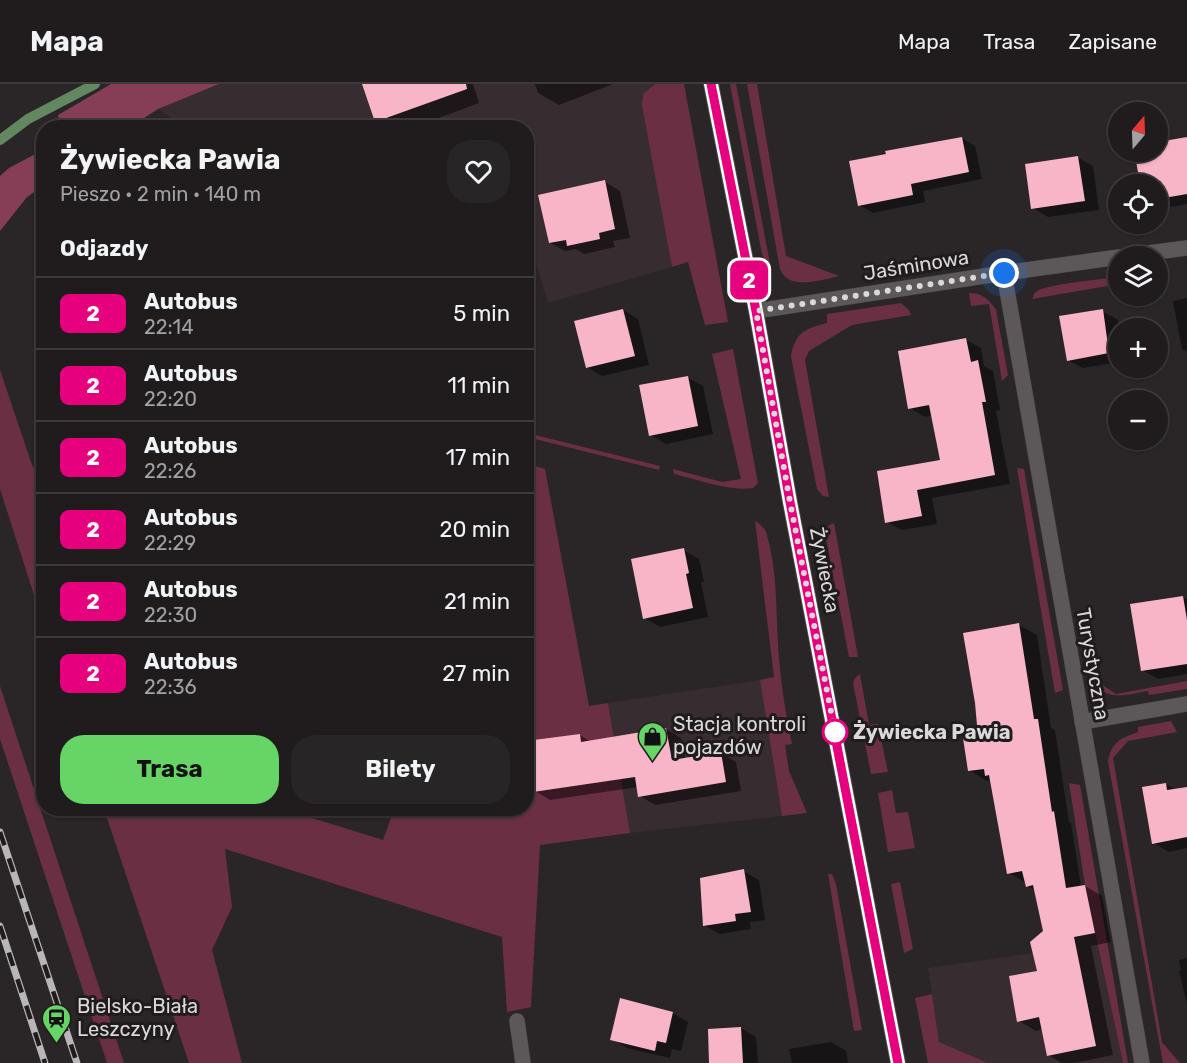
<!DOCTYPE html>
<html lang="pl">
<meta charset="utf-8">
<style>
:root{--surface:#201c1d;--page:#282526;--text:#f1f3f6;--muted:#a2a1a4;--line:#3d3a3b;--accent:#67d466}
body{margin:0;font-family:Rubik,sans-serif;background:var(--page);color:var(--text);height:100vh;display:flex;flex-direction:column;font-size:22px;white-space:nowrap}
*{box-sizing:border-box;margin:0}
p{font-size:20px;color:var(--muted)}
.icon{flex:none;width:33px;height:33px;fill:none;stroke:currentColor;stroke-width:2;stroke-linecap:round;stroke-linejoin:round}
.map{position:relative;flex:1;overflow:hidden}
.sheet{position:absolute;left:36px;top:36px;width:498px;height:696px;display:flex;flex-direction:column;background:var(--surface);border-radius:24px;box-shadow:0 2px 4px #0004,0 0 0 2px var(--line)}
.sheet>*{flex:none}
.badge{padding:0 12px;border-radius:9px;font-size:21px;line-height:39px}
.needle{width:39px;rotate:19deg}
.controls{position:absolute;left:1108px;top:18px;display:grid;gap:12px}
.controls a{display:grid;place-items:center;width:60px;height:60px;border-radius:50%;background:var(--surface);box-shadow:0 2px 4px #0004,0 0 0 2px var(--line);font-size:30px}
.you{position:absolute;width:30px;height:30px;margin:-15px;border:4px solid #fff;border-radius:50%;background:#1a73e8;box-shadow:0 0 0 9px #1a73e833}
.map>.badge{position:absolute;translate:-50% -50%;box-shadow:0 0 0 3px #fff}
h2{padding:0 24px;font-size:22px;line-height:54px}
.round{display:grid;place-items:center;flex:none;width:63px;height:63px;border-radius:24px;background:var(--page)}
.headline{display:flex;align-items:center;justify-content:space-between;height:102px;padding:0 24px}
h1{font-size:28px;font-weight:700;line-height:45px}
.button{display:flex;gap:12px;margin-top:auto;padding:12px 24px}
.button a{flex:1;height:69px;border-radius:24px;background:var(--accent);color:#111;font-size:24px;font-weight:700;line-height:69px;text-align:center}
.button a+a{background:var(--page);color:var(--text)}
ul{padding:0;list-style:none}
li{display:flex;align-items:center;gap:18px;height:72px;padding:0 24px;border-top:2px solid var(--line)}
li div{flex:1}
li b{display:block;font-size:22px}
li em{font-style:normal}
li .badge{min-width:66px;font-weight:700;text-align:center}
header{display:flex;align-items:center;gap:36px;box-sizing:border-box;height:84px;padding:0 30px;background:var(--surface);border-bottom:2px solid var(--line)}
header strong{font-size:28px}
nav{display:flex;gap:33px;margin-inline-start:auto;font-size:21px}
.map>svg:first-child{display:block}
.built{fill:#372c2f}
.green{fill:#6a2f43}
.forest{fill:#863e57}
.shadow{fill:#0007}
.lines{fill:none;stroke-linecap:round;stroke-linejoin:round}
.stream{stroke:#638861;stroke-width:10}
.building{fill:#f9b5c8}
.street-casing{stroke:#474344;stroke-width:16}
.secondary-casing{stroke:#474344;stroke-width:16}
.street{stroke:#5c5758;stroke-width:15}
.secondary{stroke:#5c5758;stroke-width:15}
.rail-casing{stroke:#b9b6b7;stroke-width:7}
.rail{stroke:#201c1d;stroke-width:4.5;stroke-dasharray:14;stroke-linecap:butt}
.line-casing{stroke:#fff;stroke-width:14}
.line{stroke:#e6007e;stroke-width:9}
.walk{stroke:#dbd8d9;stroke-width:6;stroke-dasharray:0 10.8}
.stop-dot{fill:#fff;stroke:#e6007e;stroke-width:3}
.labels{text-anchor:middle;stroke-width:6;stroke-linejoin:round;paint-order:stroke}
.street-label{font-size:20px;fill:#dbd8d9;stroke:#201c1d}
.poi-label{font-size:20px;fill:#dbd8d9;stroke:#201c1d;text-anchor:start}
.stop-label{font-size:20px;font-weight:bold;fill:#dbd8d9;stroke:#201c1d;text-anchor:start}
</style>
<header>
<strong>Mapa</strong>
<nav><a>Mapa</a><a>Trasa</a><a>Zapisane</a></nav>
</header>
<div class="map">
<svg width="1187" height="979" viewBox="0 0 1187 979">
<rect width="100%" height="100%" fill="#2a2627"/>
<path class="built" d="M218,0H652V2L643,10L642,22L672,183L548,219L527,148L526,44L184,43L158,25Z
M760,596L782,732L630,749L608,619Z
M1095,849L1123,979H988L939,958L928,884L1033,869L1074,853Z"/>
<path class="green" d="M655,0H684L728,238L705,241L688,178L672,183L642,22L643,10Z
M730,0H736L771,185L766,179L762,170Z
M747,0H757L786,172L839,192C826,195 802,202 790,196C785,194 782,189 780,185Z
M1119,193V200L1032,215C1034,211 1033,210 1037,207C1048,200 1103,195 1119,193Z
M969,209C982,209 989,215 996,226L1008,291L1002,297L989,220L971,222Z
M901,219L909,226L911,231L852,241L809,267L805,276L829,413L823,412L817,405L791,273C794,249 806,244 827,239V230Z
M733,265L758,399L753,404C731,408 696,395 674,390L673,385L722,398L741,395L712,270Z
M0,286L30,375L43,408V539L0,405Z
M527,349L660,382L659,386L527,353Z
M527,380L545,385L589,622L608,619L630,749L540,761L531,923L507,928L502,853L225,765L232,823L212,866L242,979H189L104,725H283L383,756L394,725L526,724Z
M1017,384L1024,385L1063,606L1055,609Z
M755,437C761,441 765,444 767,451C777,485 776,524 778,560C780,594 785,627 792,660L785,661L789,687L807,729L782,732L760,596L774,593Z
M834,439L858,573H849L825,449L828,442Z
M860,590L869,641L878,640L888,688L871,690L853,599L855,594Z
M1099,592L1101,600L1116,610L1187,597V605L1149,611L1148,607C1129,610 1101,620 1095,594Z
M0,602L124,979H107L0,655Z
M1171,637L1177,648L1128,657L1113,674L1162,958L1179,978L1182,979H1163L1108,678C1111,658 1121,654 1138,648V643Z
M1069,699L1080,701L1128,979H1123L1085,801Z
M892,706L896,729L908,728L915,764L888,768L878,709Z
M828,790H832L836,800L862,946L854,947Z
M900,798L913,865L904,869L891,800Z
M932,910L939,958L988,979H928L915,914Z"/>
<path class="forest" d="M111,0H219L158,25L130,43H60L58,31Z
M43,66V102L27,113L0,147V92L9,84Z"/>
<path class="shadow" d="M364,0H473L479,19L412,44H388L376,37Z
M535,0H613L559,21L538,9Z
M962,54L975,62L982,95L923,107L925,118L873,129L859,121Z
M1187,57V120L1159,125L1158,124V100H1141L1137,72L1159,69L1158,59Z
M1077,73L1093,82L1099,126L1048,133L1033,124Z
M605,98L620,107L630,154L613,157L615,163L584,170L576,165L565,167L550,159Z
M1187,214V268L1182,265L1173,217Z
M623,226L638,235L649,281L602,292L587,283Z
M1102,227L1118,236L1119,278L1083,284L1068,276Z
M966,256L981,264L984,282L993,287L1000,326L996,327L1010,400L932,414L937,440L902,446L887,438L942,377L933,331L925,333L910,324Z
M687,293L703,302L713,350L666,360L651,351Z
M683,466L699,475L704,498H701L708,533L660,543L645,534Z
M1183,513L1187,516V590L1158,595L1142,586Z
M1019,541L1037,551L1051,644L1055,646L1069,738L1071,739L1081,803L1085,802L1102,812L1111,858L1091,862L1113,971L1074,979H1062L1048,971L1043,945L1036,947L1019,937L1038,888L1044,847L1036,807L1027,802V799L1009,789L991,696L987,697L969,686L980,653Z
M666,645L681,654L685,675L720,669L736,678L741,707L655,721L640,712L638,703L550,716L535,707L580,651L591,658Z
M1166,700L1176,706L1187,704V764L1169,768L1154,759Z
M743,787L759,796L765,836L750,838L751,845L719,850L704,841Z
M1187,874V920L1179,887H1181L1179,876Z
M621,916L673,929L688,938L681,967L672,965L670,974L627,964L612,955Z
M741,944L756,953L758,979H711Z
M831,958L846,967L848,979H792L789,965Z"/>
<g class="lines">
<path class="stream" d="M0,56L28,35L95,0"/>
</g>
<path class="building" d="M362,0H466L467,5L375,38Z
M962,53L969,88L911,100L913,111L858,122L849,77L886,70L885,67Z
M1187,53V110L1158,115V100H1140L1135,71L1158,68V58Z
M1078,72L1085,117L1031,125L1025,80Z
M605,96L615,145L599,149L600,155L567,162L566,156L549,159L538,111Z
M623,225L635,272L586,284L574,237Z
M1103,225L1109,269L1067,277L1059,232Z
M966,254L971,278L978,276L986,318H982L995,391L917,406L922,432L885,439L877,387L940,376L929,321L908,325L898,267Z
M688,292L698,342L649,352L639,301Z
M684,464L689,489L686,490L693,524L643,535L631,475Z
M1183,512L1187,536V580L1141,587L1130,520Z
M1019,539L1034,635H1038L1052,728L1054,727L1066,804L1085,801L1095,849L1074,853L1096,962L1047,972L1039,933L1017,938L1009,892L1037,887L1030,858L1043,847L1033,801L1026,803L1022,787L1007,790L989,691L985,692L984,685L968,687L963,654L978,652L975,619L963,549Z
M666,644L672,676L721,668L726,698L638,713L635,693L533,708L526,657L580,650L581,658Z
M1166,699L1167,706L1187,703V753L1152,760L1142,703Z
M744,785L751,828L735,830L736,837L703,842L700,794Z
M620,914L673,928L666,959L657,957L655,967L610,956Z
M741,943L743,979H709L708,945Z"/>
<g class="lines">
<defs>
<path id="street" d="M1125,172L1187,164
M1004,189L1142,979
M756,227L1004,189L1119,173
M1082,638L1187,620
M517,937L523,979"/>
<path id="secondary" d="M711,0L756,227L790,418L898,979"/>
</defs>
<use href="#street" class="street-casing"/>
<use href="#secondary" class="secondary-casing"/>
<use href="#street" class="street"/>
<use href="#secondary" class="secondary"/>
<defs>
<path id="rail" d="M0,748L77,979
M0,842L45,979"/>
</defs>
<use href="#rail" class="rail-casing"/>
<use href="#rail" class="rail"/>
</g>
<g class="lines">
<defs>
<path id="line" d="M711,0L756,227L790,418L898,979"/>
</defs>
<use href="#line" class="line-casing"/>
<use href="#line" class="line"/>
<path class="walk" d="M835,648L790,418L756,227L1004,189"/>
</g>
<defs>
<symbol id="shop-pin" viewBox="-11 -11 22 30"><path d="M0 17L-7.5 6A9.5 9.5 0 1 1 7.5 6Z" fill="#67d466" stroke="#201c1d"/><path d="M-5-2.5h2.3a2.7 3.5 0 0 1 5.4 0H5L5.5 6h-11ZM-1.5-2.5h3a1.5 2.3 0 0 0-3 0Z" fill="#111"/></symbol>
<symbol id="station-pin" viewBox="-11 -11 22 30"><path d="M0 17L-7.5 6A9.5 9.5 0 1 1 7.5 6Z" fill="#67d466" stroke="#201c1d"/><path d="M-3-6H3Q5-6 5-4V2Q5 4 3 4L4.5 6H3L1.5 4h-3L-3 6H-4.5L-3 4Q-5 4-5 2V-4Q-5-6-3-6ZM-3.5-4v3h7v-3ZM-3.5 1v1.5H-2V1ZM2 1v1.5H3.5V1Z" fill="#111"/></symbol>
</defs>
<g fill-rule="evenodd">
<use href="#shop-pin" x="636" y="636" width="33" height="45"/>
<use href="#station-pin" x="40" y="918" width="33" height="45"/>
</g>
<circle class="stop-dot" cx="835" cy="648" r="12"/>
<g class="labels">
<g class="street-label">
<text transform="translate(916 181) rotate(-9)" y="7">Jaśminowa</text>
<text transform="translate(825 486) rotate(79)" y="7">Żywiecka</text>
<text transform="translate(1093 580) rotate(80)" y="7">Turystyczna</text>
</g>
<g class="poi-label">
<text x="673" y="647">Stacja kontroli<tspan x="673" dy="23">pojazdów</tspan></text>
<text x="77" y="929">Bielsko-Biała<tspan x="77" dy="23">Leszczyny</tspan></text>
</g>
<g class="stop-label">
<text x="853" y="655">Żywiecka Pawia</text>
</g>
</g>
</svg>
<div class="controls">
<a><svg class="needle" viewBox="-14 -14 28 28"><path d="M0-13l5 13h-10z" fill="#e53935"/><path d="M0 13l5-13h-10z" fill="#a2a1a4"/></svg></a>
<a><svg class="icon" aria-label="locate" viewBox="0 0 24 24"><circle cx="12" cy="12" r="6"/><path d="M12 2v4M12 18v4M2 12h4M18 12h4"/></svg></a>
<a><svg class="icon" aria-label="layers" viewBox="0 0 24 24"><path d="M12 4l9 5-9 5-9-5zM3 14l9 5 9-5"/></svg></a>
<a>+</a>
<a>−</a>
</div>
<div class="you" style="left:1004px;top:189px"></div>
<b class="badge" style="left:749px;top:196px;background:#e6007e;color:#fff">2</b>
<section class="sheet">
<div class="headline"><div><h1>Żywiecka Pawia</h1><p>Pieszo · 2 min · 140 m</p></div><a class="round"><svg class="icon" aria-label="heart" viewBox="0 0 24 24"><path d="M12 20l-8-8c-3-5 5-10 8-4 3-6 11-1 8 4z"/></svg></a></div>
<h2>Odjazdy</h2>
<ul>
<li><span class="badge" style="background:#e6007e;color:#fff">2</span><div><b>Autobus</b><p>22:14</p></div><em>5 min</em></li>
<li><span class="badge" style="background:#e6007e;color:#fff">2</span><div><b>Autobus</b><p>22:20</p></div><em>11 min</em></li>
<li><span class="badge" style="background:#e6007e;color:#fff">2</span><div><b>Autobus</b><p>22:26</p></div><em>17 min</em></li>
<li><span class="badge" style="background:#e6007e;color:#fff">2</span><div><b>Autobus</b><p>22:29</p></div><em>20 min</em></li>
<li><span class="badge" style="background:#e6007e;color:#fff">2</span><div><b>Autobus</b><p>22:30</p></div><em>21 min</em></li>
<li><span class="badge" style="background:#e6007e;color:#fff">2</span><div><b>Autobus</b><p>22:36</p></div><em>27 min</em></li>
</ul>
<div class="button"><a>Trasa</a><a>Bilety</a></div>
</section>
</div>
